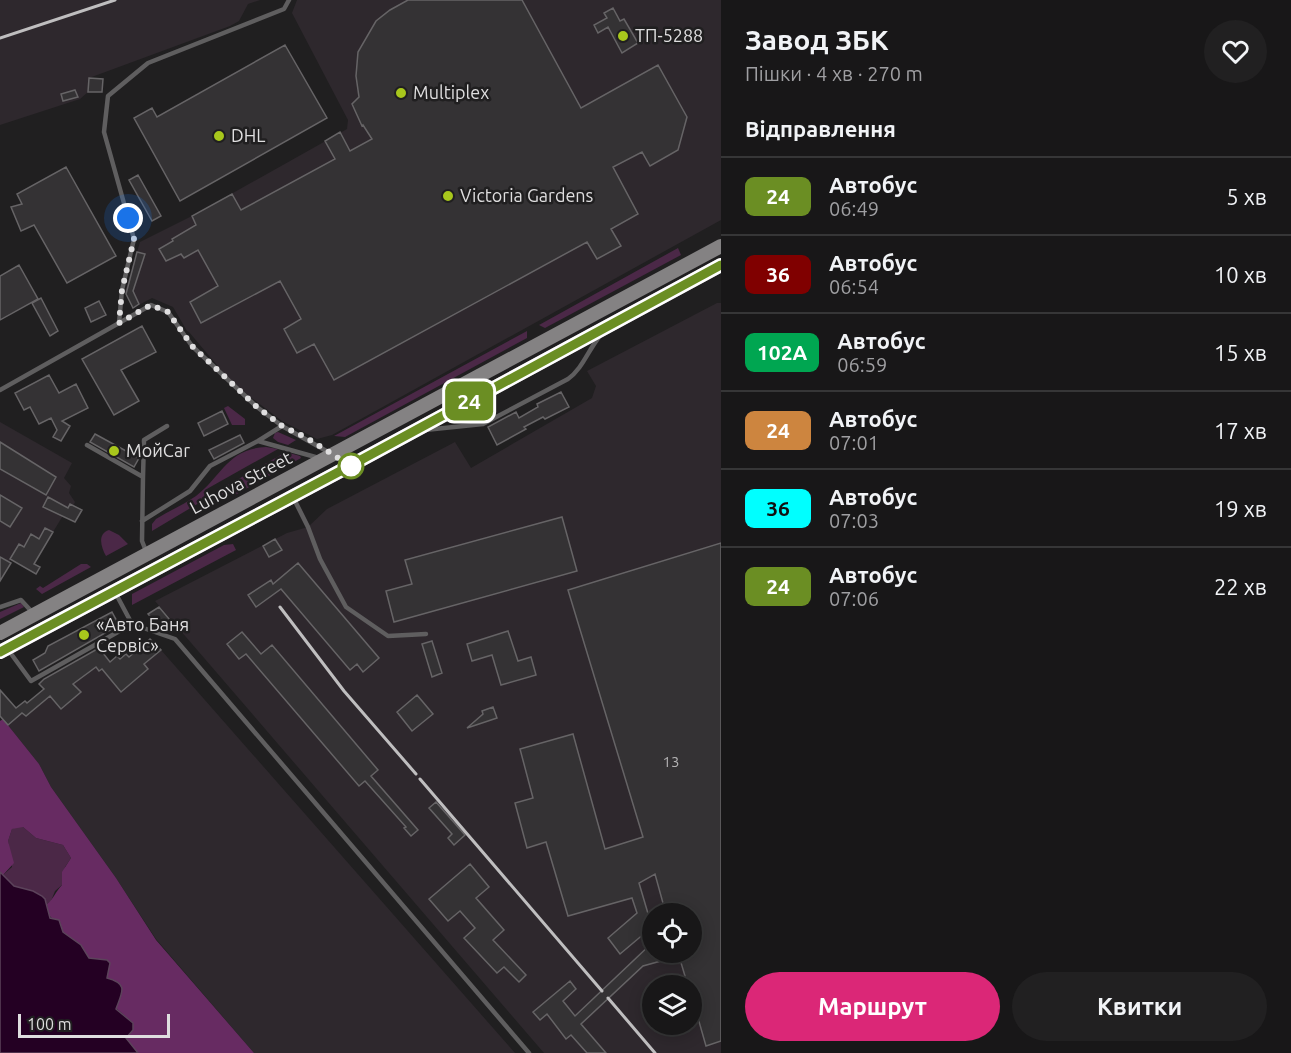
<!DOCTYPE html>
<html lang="uk">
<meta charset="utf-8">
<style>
:root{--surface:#181718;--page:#212021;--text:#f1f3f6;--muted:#9f9fa2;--line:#363637;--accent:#db2777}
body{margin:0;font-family:Ubuntu,sans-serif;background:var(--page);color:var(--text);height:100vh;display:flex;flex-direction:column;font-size:22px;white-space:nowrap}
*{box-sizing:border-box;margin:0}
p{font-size:20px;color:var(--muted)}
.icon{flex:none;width:33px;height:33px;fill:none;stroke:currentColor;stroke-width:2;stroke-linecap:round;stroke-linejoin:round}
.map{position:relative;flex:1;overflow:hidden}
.side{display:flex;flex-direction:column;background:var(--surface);width:570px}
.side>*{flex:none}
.badge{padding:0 12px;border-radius:9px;font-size:21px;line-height:39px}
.buttons{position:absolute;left:642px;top:903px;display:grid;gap:12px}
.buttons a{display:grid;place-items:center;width:60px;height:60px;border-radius:50%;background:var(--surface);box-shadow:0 3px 15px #0003,0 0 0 2px var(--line);font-size:30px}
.scale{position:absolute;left:18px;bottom:15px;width:152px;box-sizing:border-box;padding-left:6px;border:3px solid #dfdedf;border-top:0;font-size:16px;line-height:21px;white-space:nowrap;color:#dfdedf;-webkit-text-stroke:4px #201f20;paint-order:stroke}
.you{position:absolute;width:30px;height:30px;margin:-15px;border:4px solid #fff;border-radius:50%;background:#1a73e8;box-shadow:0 0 0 9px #1a73e833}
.map>.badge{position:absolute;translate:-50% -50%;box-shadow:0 0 0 3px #fff}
h2{padding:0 24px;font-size:22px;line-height:54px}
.round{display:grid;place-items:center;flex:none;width:63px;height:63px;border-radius:32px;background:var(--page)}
.head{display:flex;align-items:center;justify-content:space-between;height:102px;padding:0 24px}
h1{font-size:28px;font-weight:700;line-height:45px}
.cta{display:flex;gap:12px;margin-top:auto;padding:12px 24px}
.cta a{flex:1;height:69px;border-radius:36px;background:var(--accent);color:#fff;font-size:24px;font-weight:700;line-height:69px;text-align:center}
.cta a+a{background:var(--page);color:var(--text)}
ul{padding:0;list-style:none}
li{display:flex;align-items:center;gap:18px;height:78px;padding:0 24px;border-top:2px solid var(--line)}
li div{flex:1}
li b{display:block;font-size:22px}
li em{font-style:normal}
li .badge{min-width:66px;font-weight:700;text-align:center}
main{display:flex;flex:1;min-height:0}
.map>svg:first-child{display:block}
.built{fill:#2e282d;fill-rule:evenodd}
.green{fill:#4b2847}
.forest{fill:#672b62}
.water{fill:#240023;stroke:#5c435b;stroke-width:1.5}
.building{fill:#343234;stroke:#666466;stroke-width:1.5}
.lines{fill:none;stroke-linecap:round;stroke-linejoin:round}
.service{stroke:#5f5e5f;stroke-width:4.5}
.secondary{stroke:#848283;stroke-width:14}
.rail{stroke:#bfbebf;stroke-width:3}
.line-casing{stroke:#fff;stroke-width:14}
.line{stroke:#6b8e23;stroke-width:9}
.walk{stroke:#dfdedf;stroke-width:6;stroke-dasharray:0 10.8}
.poi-dot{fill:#a8c71c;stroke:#201f20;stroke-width:2}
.stop-dot{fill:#fff;stroke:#6b8e23;stroke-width:3}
.labels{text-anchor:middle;stroke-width:5;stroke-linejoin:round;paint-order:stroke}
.number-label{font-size:15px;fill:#b4b3b4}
.poi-label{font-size:18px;fill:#dfdedf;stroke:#201f20;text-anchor:start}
.street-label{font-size:18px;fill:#dfdedf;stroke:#201f20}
</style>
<main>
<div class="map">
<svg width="721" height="1053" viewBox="0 0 721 1053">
<rect width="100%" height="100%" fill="#201f20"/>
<path class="built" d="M0,0H260L248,4L239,21L230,26L89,78L88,92L80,99L0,125Z
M297,0H721V220L332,435L317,439L282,421L232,383L189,332L187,331L173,307L152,298L133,308L125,292L140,242L192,216L347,129L348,120L292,13Z
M717,303H721V1053H544L155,601L287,533L308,527L327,509L455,442L471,468L592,398L596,386L587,371ZM652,914H692V952H652ZM652,986H692V1024H652Z
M0,422L72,463L64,478L71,486L69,493L75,502L73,506L70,504L53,532L45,528L39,539L31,534L24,547L19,545L9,562L0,571Z
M143,645L153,657L161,650L515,1053H254L156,939L116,878L51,787L39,764L3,719L25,701L27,703L34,697L39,701L47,693L62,709L80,692L73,684L96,667L99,671L102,669L122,692L148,669L134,653Z"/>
<path class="green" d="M678,248L681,255L545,328L539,325Z
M527,331V338L345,437L334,436Z
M228,406L245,419V425H232L224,408Z
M278,432L296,440L288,445L278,442L273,438L275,433Z
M266,447L278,449L205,490L204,500L152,531V524L156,519C169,511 183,505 196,496C222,476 227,449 266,447Z
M286,452L300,456L301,458L235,495L231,489L217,498L219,490Z
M109,530L119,535L128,544L106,556C101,547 97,534 109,530Z
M233,544L236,550L132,605V594L224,545Z
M81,564H87L91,567L42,594L36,589L40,586L43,588Z
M21,603L24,607L0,619V612Z
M16,827H23L36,838L63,845L71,858L65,867L62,885L55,891L51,901L47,904L45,899L26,889L14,886L3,875L12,867L8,841L12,829Z"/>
<path class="forest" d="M3,719L39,764L51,787L116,878L156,940L254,1053H138L126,1040V1035L133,1030V1023L116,1008L119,1001L106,975L109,967L107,960L89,958L81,945L63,932L60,922C49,918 48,915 47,904C53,900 56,891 62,885V872L71,858L63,845L36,838L23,827L12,829L8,841L14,863L3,875L0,872V721Z"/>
<path class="water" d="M0,872L14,886L33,891L42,896L45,899L50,918L59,920L63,932L81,945L89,958L107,960L110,963L107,978C129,984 122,992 116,1009L133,1023V1030L126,1038L138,1053H0Z"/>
<path class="building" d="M408,0H522L581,108L658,65L687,117L678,150L650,166L642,152L613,167L638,214L611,229L621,246L597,259L587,242L334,380L314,344L297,353L284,329L301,319L280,281L201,323L190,302L218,286L198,250L184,258L181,254L166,261L159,249L173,241L172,239L196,225L192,216L232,194L241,210L335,159L325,141L340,132L350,151L372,139L363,125L362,126L352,104L359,97L356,76L358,52L376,21L390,10Z
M613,8L620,21L624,19L638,43L622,53L608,27L598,33L594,25L607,18L604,13Z
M285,45L327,118L180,201L134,118L152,108L157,117Z
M89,78L103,79L102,92H88Z
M75,90L78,97L63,101L61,94Z
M66,167L116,256L67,283L34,225L21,231L11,207L22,204L17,194Z
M138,175L161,216L152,221L129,180Z
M137,252L145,254L133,291L139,304L133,308L126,294Z
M19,265L38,299L0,320V276Z
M41,298L58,331L50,336L32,303Z
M99,301L106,315L91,322L85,308Z
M142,326L156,352L121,370L139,401L114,415L82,359Z
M49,375L59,393L76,384L88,408L62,421L70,426L61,441L53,437L57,430L51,418L39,424L30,407L24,410L15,393Z
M561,392L569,407L545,419L543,417L524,427L526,429L497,445L488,427L516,412L519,418L538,407L537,404Z
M222,411L228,424L204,436L198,423Z
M95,434L139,458L134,467L90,442Z
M240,435L244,443L214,459L209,450Z
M0,442L56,477L46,495L0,469Z
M0,495L22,508L10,527L0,521Z
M48,497L68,508L70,504L82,510L75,522L43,507Z
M562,517L577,571L394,622L386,591L412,584L405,560Z
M45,528L53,532L34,564L40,567L36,574L10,559L19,544L24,547L31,534L39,539Z
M275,539L282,550L269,557L263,546Z
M721,543V1041L706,1046L692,997V986H688L679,956L643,966L581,1024L606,1053H587L571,1035L566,1039L547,1014L540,1020L533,1012L570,981L576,989L563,1001L575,1016L652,943V952H692V914H666L655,874L639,883L652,927L620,954L608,938L637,913L632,898L568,916L546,842L527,848L515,803L533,798L520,749L573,734L605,849L643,837L568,590Z
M0,557L11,563L0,581Z
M298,563L379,658L363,672L357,664L350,670L281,589L256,607L248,595L271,580L273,584Z
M159,607L175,626L170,630L158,625L148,614Z
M112,612L119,625L39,671L33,660L45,653L48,646Z
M508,631L518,661L531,657L536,675L501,685L492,655L472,661L467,644Z
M242,632L261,654L272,645L378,770L371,776L418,830L411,836L404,828L406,827L365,781L359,786L246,654L239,659L227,644Z
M150,639L161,650L144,664L148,669L121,692L102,669L99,671L96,667L73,684L81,692L61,709L50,696L26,716L22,713L8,725L0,716V690L16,708L25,701L27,703L44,689L39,684L44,679L99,648L110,662L117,656L120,659L126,654L129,657Z
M432,641L442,673L432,677L422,644Z
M417,695L433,714L412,731L397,712Z
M493,707L497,718L467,728L483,714L482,711Z
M436,802L465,835L454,845L448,838L452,834L429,808Z
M470,864L489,887L476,898L504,930L493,940L526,975L519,982L504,967L497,973L464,938L475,928L460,911L448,921L429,899Z"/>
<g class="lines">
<path class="service" d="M119,323L122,290L134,239L104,132L108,96L148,63L284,9L289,0
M0,390L151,305L168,312L192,346L257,407L282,426L330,453
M425,430L483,424L568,379C582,369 588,351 599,337
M258,441L319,458
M87,445L143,477L142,541L146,551
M143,477L144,440L167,426
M293,497L308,527L320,559L346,607L388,636L426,634
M142,521L190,491L210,466L258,441L282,426
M116,594L132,624L175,639L529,1053
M0,607L21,600L33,613
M9,651L31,681L132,624"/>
<path class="secondary" d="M0,633L721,246
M0,652L346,468L721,265"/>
<path class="rail" d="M0,38L115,0
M280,607L344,691L416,774
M420,779L602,991
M608,998L655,1053"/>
</g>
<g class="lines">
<defs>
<path id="line" d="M0,652L346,468L721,265"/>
</defs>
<use href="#line" class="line-casing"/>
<use href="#line" class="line"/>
<path class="walk" d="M128,218L134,239L122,290L119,323L151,305L168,312L192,346L257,407L282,426L305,437L351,466"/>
</g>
<g class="poi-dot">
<circle cx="623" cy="36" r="6"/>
<circle cx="401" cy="93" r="6"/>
<circle cx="219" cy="136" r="6"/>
<circle cx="448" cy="196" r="6"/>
<circle cx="114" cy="451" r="6"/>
<circle cx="84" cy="635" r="6"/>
</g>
<circle class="stop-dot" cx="351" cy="466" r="12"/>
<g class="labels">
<g class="number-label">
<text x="671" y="767">13</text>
</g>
<g class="poi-label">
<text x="635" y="42">ТП-5288</text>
<text x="413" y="99">Multiplex</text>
<text x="231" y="142">DHL</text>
<text x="460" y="202">Victoria Gardens</text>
<text x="126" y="457">МойCar</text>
<text x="96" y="631">«Авто Баня<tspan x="96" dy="21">Сервіс»</tspan></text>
</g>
<g class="street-label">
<text transform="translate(241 483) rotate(-28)" y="6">Luhova Street</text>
</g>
</g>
</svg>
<div class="buttons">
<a><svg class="icon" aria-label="locate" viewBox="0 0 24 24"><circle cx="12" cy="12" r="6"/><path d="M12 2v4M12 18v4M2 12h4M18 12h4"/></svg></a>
<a><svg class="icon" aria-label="layers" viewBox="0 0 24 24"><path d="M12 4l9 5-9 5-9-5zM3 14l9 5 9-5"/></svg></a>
</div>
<div class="scale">100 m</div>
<div class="you" style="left:128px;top:218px"></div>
<b class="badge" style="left:469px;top:401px;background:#6b8e23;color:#fff">24</b>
</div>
<section class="side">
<div class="head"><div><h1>Завод ЗБК</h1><p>Пішки · 4 хв · 270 m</p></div><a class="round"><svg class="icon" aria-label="heart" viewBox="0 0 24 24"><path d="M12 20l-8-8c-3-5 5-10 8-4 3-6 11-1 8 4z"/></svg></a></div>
<h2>Відправлення</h2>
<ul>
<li><span class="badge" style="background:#6b8e23;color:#fff">24</span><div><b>Автобус</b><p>06:49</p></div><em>5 хв</em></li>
<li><span class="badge" style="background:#800000;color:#fff">36</span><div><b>Автобус</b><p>06:54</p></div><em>10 хв</em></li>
<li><span class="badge" style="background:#00a651;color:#fff">102А</span><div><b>Автобус</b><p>06:59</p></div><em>15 хв</em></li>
<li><span class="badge" style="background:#cd853f;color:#fff">24</span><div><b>Автобус</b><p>07:01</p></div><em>17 хв</em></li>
<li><span class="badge" style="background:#0ff;color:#111">36</span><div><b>Автобус</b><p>07:03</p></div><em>19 хв</em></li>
<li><span class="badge" style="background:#6b8e23;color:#fff">24</span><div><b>Автобус</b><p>07:06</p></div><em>22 хв</em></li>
</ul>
<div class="cta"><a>Маршрут</a><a>Квитки</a></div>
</section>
</main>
